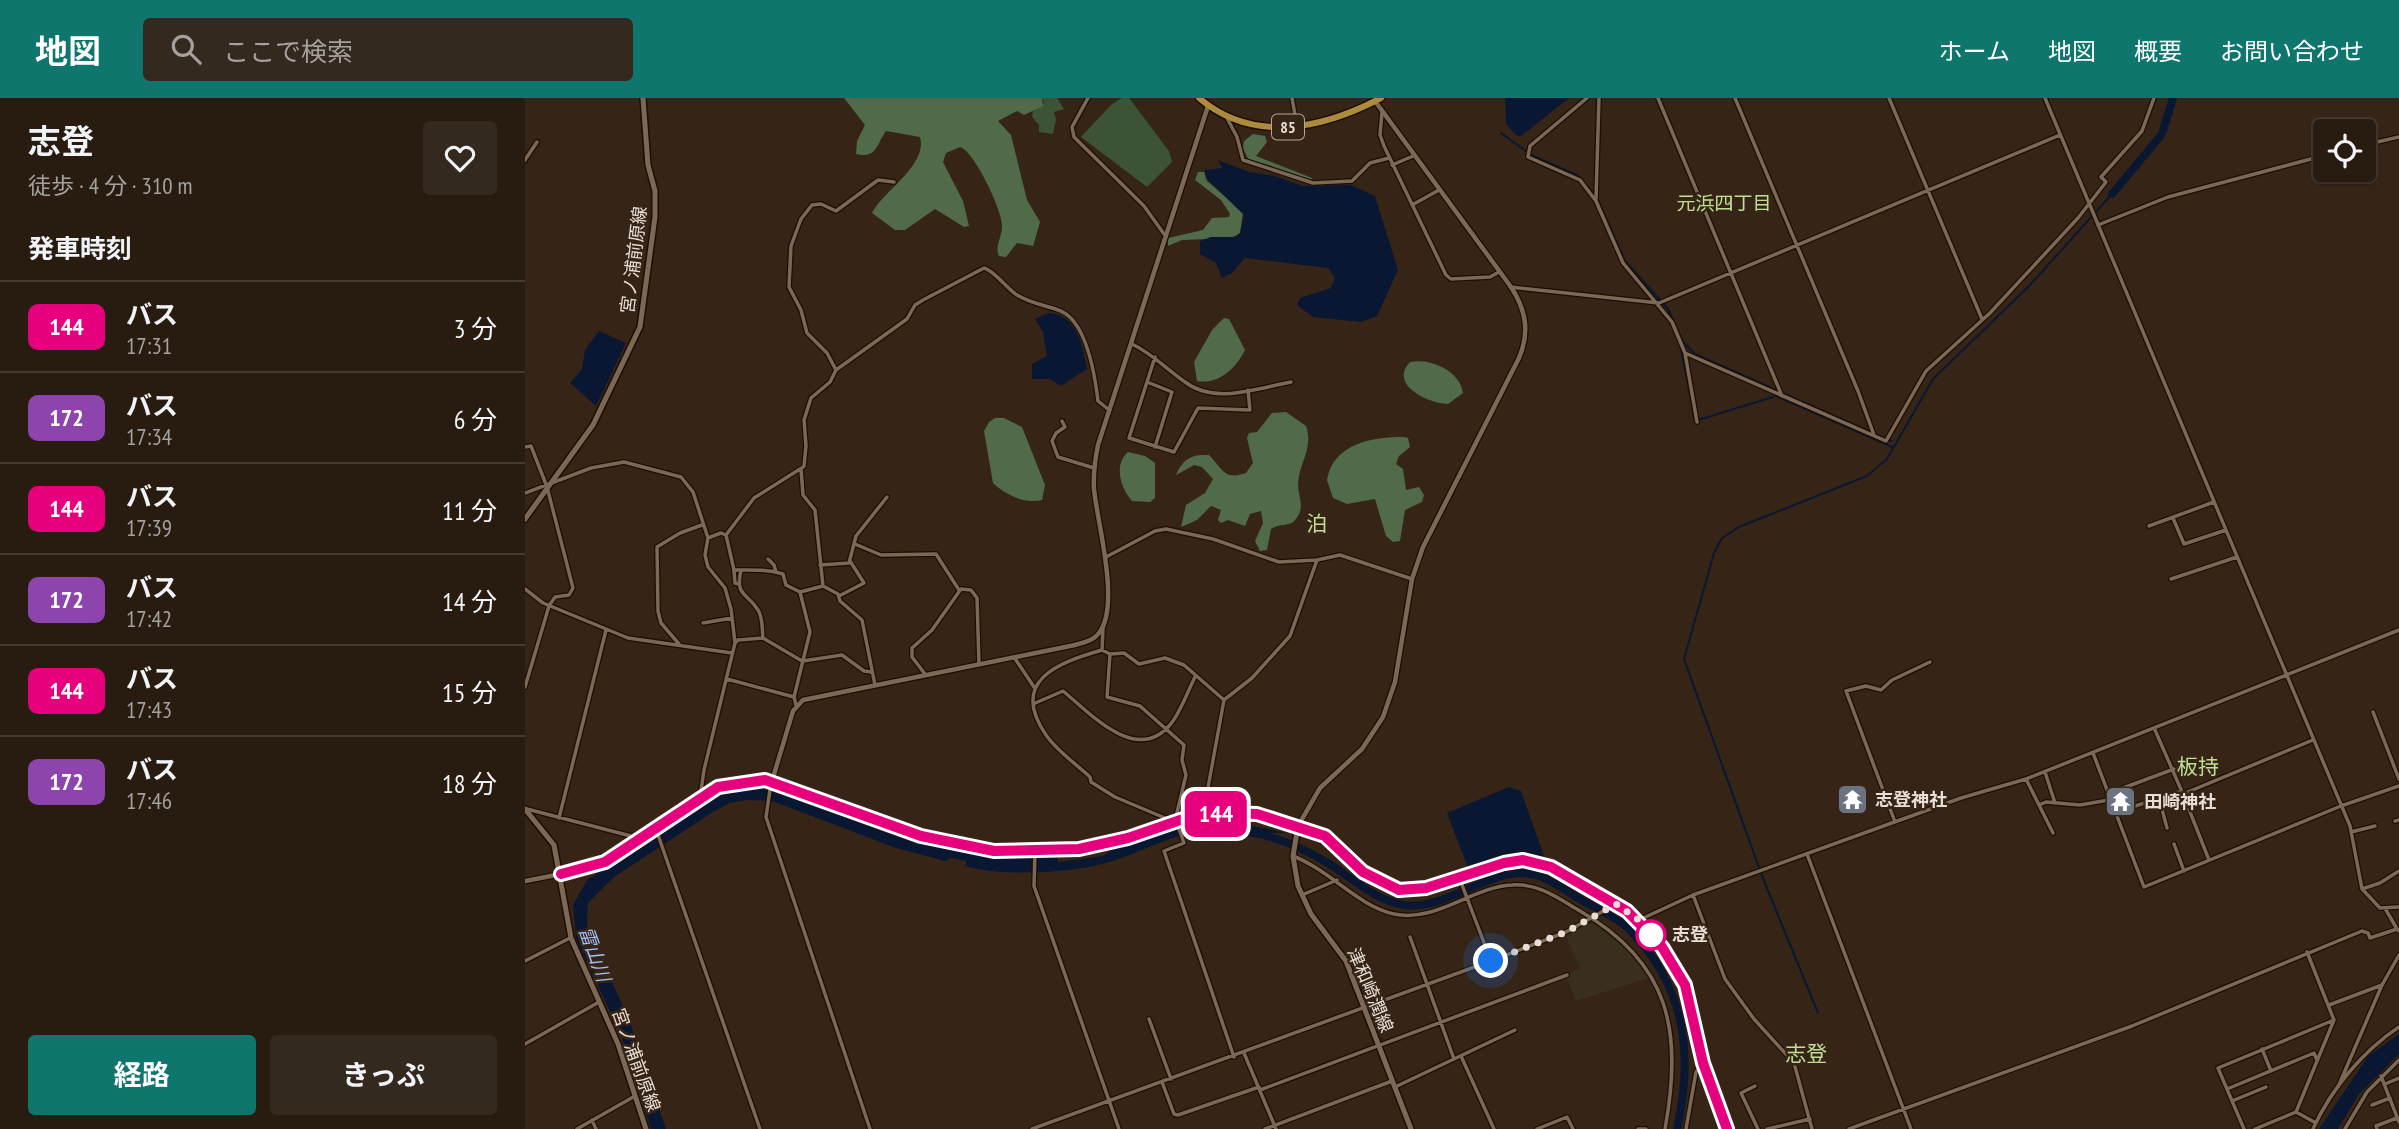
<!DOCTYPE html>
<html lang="ja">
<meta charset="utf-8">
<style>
:root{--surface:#281c11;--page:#34291f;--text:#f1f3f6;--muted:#a5a19f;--line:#443a31;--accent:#0f766e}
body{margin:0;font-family:"PT Sans Narrow","Noto Sans JP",sans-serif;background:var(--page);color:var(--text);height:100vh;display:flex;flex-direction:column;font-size:26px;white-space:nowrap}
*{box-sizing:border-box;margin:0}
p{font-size:23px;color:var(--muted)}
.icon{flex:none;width:38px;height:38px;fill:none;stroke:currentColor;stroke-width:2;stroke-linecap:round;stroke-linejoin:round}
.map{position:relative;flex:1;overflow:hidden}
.side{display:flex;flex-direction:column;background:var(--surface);width:525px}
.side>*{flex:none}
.badge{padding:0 14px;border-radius:10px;font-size:24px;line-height:46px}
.controls{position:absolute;left:1788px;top:21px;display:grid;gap:14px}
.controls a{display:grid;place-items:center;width:63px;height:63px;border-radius:7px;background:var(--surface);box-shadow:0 2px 5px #0004,0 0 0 2px var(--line);font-size:35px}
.you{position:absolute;width:35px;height:35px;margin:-18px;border:5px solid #fff;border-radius:50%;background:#1a73e8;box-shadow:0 0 0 10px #1a73e833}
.map>.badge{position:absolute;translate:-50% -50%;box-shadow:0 0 0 4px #fff}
h2{padding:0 28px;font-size:26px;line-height:63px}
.round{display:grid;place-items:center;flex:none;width:74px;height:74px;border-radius:7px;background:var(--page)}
.head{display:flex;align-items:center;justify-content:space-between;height:119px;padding:0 28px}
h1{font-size:33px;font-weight:700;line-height:52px}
.primary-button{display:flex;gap:14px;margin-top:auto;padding:14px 28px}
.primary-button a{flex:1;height:80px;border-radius:7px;background:var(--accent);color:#fff;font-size:28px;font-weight:700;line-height:80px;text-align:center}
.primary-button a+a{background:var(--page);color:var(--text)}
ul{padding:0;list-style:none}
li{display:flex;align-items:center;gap:21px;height:91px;padding:0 28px;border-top:2px solid var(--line)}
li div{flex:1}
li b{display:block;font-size:26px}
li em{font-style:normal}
li .badge{min-width:77px;font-weight:700;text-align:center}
header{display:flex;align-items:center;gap:42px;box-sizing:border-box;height:98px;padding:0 35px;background:var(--accent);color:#fff}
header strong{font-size:33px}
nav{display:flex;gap:38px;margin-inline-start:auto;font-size:24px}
.search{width:490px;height:63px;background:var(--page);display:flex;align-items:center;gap:18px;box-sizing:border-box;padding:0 24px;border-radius:7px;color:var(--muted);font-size:26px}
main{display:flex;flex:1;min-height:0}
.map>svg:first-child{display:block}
.commercial{fill:#3a2f1f}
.green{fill:#3c5336}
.forest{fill:#516a4a}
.water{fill:#0a1733}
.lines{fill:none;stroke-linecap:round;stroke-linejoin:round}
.stream{stroke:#0a1733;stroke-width:2}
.river{stroke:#0a1733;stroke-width:8}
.minor-casing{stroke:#1d0e02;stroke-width:6}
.tertiary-casing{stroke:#1d0e02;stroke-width:7}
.secondary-casing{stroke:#1d0e02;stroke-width:8}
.primary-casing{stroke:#1d0e02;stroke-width:9}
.minor{stroke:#7b6857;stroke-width:3.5}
.tertiary{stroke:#7b6857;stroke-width:4.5}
.secondary{stroke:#7b6857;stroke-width:5}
.primary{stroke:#ad8a3d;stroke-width:6}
.line-casing{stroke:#fff;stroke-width:16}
.line{stroke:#e6007e;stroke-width:10}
.walk{stroke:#e9ded5;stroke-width:7;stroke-dasharray:0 12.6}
.stop-dot{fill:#fff;stroke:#e6007e;stroke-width:3.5}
.labels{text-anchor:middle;stroke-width:5;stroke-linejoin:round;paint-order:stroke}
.shield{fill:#362517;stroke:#b3a69c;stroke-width:2}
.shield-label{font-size:16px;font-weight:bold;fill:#e9ded5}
.street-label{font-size:18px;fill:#e9ded5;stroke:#362517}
.poi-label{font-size:18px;font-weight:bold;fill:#e9ded5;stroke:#362517;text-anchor:start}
.stop-label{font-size:18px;font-weight:bold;fill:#e9ded5;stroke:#362517;text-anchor:start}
.neighbourhood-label{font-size:19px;fill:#c0de96;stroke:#362517}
.water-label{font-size:19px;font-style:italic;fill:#a1bef8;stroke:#362517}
.quarter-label{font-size:21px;fill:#c0de96;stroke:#362517}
</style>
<header>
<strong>地図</strong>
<div class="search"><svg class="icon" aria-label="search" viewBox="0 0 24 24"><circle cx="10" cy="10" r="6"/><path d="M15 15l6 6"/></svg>ここで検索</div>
<nav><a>ホーム</a><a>地図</a><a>概要</a><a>お問い合わせ</a></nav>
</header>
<main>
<section class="side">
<div class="head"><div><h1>志登</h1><p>徒歩 · 4 分 · 310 m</p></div><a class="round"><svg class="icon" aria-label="heart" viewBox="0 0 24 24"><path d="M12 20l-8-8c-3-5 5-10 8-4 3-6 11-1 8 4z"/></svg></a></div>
<h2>発車時刻</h2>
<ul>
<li><span class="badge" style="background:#e6007e;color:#fff">144</span><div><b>バス</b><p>17:31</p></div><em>3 分</em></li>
<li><span class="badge" style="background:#8e44ad;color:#fff">172</span><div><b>バス</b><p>17:34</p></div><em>6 分</em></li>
<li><span class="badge" style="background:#e6007e;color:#fff">144</span><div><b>バス</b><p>17:39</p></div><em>11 分</em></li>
<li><span class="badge" style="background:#8e44ad;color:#fff">172</span><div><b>バス</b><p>17:42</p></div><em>14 分</em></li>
<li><span class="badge" style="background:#e6007e;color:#fff">144</span><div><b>バス</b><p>17:43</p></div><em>15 分</em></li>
<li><span class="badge" style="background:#8e44ad;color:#fff">172</span><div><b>バス</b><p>17:46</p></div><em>18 分</em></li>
</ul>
<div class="primary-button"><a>経路</a><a>きっぷ</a></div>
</section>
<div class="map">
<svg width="1874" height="1031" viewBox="0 0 1874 1031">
<rect width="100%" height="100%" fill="#362517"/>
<path class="commercial" d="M1067,825L1103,852L1123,880L1051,903L1041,878L1055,871L1041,838Z"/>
<path class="green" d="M517,0H532L539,11L529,14L531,21L528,36L514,34V27L507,19L508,12L519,5Z
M597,0H604L644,53L647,64L622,89L556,39L586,7Z"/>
<path class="forest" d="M319,0H517L518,8L499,17L492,13L473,23L486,37L502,102L515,124L508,148L492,145L481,159L474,158C469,148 478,138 477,126C476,110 449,53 435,49L421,55L418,64L438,103L444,128L439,129L410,111L380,132H370L347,115C358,93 403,67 395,39L361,33C351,47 352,61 331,56L332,43L340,27Z
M728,36L740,38L742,44L731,58L787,80L786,82L723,61L718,50L719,43Z
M673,74H679L682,83L718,114L715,135L706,140L657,142L643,148V140L678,132L687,120L704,119L705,116L696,102L670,82Z
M699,220L704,221L720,252C711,270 694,287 672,283L669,264L687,232Z
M885,264C906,260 935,273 938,295L923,306C904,306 863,287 885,264Z
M761,314L781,328C789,350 774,364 773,386C773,399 781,410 770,422C765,429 754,425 746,431L742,452L735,453L730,443L738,425L736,413L725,416L720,428L703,422L696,425L693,422L696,412L686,408L672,422L656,429L661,407L680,395L688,381L677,369L669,367L651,377C658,361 666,356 684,357C697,370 699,383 721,375L728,365L722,340L724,335L732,334L747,315Z
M470,320H479L497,329L520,387L517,402C499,406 481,397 468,385L459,333L464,324Z
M879,339L883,340L885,349L874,358L871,366L878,371L881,392L894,389L899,397L897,404L880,412L875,443L868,444L861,438L850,401L822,406L808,400L802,382C808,345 848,339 879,339Z
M603,354L620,358L630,365V400L625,404L607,403C596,391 588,367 603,354Z"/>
<path class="water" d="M980,0H1044L996,38L991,37L981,26Z
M693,62L724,74L750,78L778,88L826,87L850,98L873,172L852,218L836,224L788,219L772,207L775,200L806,190L810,180L803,170L720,160L707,175L697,180L691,165L675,156V143L686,139H711L715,135L719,117L681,80L680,72L697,70Z
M523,215C552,216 558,248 562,271L536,288L525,281H507V266L522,258L518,234L510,221Z
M74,233L101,245L71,308L45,285L57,271L60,252Z
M235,687L392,746L401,745L473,759H533V764L578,758L589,750L673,724L703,723L763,735C734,736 699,729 667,735C637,741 610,757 581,765C547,775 474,779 441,768V763L426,760L420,763L371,750L247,703L221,702L204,705L185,716L89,779L63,805L62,829L105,924L141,1031H126L96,937L51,841L48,807L62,782L191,697Z
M984,689L996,693L1020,761C997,747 966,762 943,770L922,715Z
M1874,936V956L1834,996L1813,1031H1794L1843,958Z"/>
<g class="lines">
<path class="stream" d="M976,35L1008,58L1052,77L1070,97
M1073,102L1100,163L1143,211L1158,244L1170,256L1366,343
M1156,251L1170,323L1251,298L1367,349
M1293,915L1237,778L1159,561L1189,455L1197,440L1214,429L1342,378L1362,361L1408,281L1504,188L1587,96"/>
<path class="river" d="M1587,96L1637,36L1648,0
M717,733C748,737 775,748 801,764C827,779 848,802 879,807C916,813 958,776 996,775C1018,775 1040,792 1058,803C1072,811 1091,819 1103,830C1160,887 1169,955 1152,1031"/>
<defs>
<path id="minor" d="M563,0L547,29L549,39L619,108L639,136
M767,0L772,28
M1062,0L1005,48L1003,59L1055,82L1071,103L1098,165L1147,224L1160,255L1172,324
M1133,0L1257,298
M1210,0L1333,293L1349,337
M1364,0L1457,221
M1520,0L1825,728L1837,791L1855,810L1874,809
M857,14L855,37L859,48L921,177L926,181L965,179L974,174
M702,20L712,39L718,62L788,85L827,83L845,65L864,60
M1839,47L1874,39
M0,62L12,44
M867,67L888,58
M1071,101L1074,0
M887,107L914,92
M1573,127L1643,99L1801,57
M985,189L1134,205L1535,37
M607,246C628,256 641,271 660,284C690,307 733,290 766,284
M1160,255L1361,343L1401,273L1465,215L1553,120L1581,84L1576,79L1617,33L1629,0
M630,259L604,340L649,354L673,310L725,312L723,292
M311,272L302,255L282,235L276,212L264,189L266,148L276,121L287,107L296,106L311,113L353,82L369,84
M622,284L647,294L630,349
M537,323L540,329L531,335L527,343L533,359L569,370
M0,349L6,348L22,389L48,490L44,497L30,499L24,508L0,589
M0,395L66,370L99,364L156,379L168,394L183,440L180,457L183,469L200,490L206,511L210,545L179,672L175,700
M1648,420L1659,446L1701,432
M1624,428L1689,404
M201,437L209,472C226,472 241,471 258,476L261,487L275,494L285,534L269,599L271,607
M183,440L196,435L201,437L229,400L275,371
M330,446L356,457L411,456L434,492
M581,459L630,433L641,431L688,441L754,464L792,462L815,457L887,481
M243,461L249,467L251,474
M295,467L324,465L331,438L362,399
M216,472C210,499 222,494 233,512C238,519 237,532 238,540
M209,473L210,485L214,486
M1646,481L1712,459
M298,488L290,412L278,397L276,371L279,368L281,348L279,322L286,300L305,284L311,272L382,221L390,207L398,202L459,170C470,173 481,190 492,197C505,205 519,207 533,212C562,221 570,278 573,303L583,311
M0,491L18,505L103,540L207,555
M275,494L298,488L313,496L315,503L337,522L350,587
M314,498L339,485L325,463
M178,525L207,520
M210,545L213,542L238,540L277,563
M154,546L136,525L133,513L132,449L155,435L177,427
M577,552L578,530
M585,556L582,599L615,608L659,647L657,662L661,677L650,723
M489,559L509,589
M278,563L317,557L339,573L346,574
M400,576L387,559V550L407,532L436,491L446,492L452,500L454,566
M202,581L269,599
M699,602L659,567L640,560L614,566L599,555L585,556L577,552C532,565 484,583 521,637C532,653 551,666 565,679L566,684L590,699L652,725L659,745L639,753L709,959
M508,606L538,593C566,616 614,670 648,623C657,610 663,593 670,579
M1848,614L1874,681
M1568,655L1619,789L1816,708L1874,688
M1520,674L1530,705
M1501,681L1528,735
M246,685L241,719L345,1031
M1582,696L1649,671
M1634,700L1642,730
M1514,707L1521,704L1555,707L1584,702
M2,711L106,738L107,746
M1589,715L1653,694L1658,696L1630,632
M678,717L699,602L727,580L765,538L792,462
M34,720L81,532
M1870,723L1874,722
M1370,724L1321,593L1341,588L1356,592L1367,582L1405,564
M131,731L235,1031
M1826,734L1850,728
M1649,746L1659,773
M510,754L509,788L594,1031
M1282,756L1386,1031
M768,758C806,773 833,808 869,816C911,825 947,789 987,787C1013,785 1033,800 1055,813C1145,865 1158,933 1140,1031
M1684,762L1658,696L1788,642
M934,779L966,863
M1837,791L1855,785L1874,773
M777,797L812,782
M1168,797L1200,881L1229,921L1269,965L1287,1031
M1861,812L1872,831
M1114,822L1168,797L1436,700L1501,681L1874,532
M885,839L929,961
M0,863L45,840
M1804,907L1857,887
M624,921L646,981
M0,946L74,904
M1737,951L1746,973
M719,955L751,1031
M936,958L969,1031
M1856,978L1874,1024
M637,984L649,1016L653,1017L734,989
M1860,986L1874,980
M1230,988L1216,995L1233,1031
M870,989L990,932
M1813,989L1857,887L1874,857
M1702,991L1789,955L1792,962
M735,992L1042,877
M1707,1003L1741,989
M1847,1007L1865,1000
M67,1022L71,1031
M1791,1025L1771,1014L1809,922
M52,1031L110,998
M507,1031L966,863L1041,834L1091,806
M740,1031L867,983
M1012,1031L1042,1019L1048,1031
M1113,1031H1121
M1161,1031L1171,974L1178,965
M1242,1031L1285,1021
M1324,1031L1607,928L1837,833L1843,835L1845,840L1872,831L1874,833
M1719,1031L1693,970L1809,922L1782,854
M1730,1031L1771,1014
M1788,1031C1806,991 1838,953 1874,929
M1820,1031L1842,994L1874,962
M1852,1031L1851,1028L1872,1020"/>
<path id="tertiary" d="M247,683L268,613L278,602L550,547C560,544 568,543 574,535C596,507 572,424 569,391C568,376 570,362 573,347L683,8
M773,728L795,690L837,651L858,619L870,584L887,481L898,449L994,260C1005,234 1001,212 986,189L850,3
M0,783L36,776"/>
<path id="secondary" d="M0,421L68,327L115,229L130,119V93L123,67L118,0
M0,711L29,747L46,840L93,946L121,1031
M773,728L768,758L773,788L786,816L821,863L886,1031
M36,776L65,770L89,759L193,689L240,682L396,738L469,753L553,751L603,740L664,719L698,715L732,716L800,738L838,774L875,792L901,790L979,765L998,762L1026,769L1102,813L1137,849L1160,887L1178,965L1202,1031"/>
<path id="primary" d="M674,0C728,46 797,31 856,0"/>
</defs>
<use href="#minor" class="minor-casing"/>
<use href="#tertiary" class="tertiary-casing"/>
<use href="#secondary" class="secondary-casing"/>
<use href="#primary" class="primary-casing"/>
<use href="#minor" class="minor"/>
<use href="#tertiary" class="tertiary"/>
<use href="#secondary" class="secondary"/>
<use href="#primary" class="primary"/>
</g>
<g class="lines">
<defs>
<path id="line" d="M36,776L80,764L193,689L240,682L396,738L469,753L554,751L603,740L664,719L698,715L732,716L800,738L838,774L874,792L901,790L979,765L998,762L1026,769L1102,813L1137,849L1160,887L1178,965L1202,1031"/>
</defs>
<use href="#line" class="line-casing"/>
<use href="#line" class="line"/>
<path class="walk" d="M966,863L1041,834L1091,806L1114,822L1129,839L1126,837"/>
</g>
<defs>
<symbol id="temple-square" viewBox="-11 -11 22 22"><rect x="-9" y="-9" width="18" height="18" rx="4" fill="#6b7280" stroke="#362517"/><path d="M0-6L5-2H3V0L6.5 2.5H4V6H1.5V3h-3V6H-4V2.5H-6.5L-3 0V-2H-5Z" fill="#fff"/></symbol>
</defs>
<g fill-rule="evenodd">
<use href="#temple-square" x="1310" y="684" width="35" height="35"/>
<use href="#temple-square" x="1578" y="686" width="35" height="35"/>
</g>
<circle class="stop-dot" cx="1126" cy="837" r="14"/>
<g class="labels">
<rect class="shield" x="747" y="16.5" width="32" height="25" rx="5"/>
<g class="shield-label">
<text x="763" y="35">85</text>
</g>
<g class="street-label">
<text transform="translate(109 162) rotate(-83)" y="6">宮ノ浦前原線</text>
<text transform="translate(845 892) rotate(67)" y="6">津和崎潤線</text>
<text transform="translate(111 962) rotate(70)" y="6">宮ノ浦前原線</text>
</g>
<g class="poi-label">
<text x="1350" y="708">志登神社</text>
<text x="1619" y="710">田崎神社</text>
</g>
<g class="stop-label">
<text x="1147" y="843">志登</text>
</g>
<g class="neighbourhood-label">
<text x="1199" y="112">元浜四丁目</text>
</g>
<g class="water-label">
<text transform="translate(70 856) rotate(70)" y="7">雷山川</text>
</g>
<g class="quarter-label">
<text x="792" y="433">泊</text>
<text x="1673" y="676">板持</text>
<text x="1281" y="963">志登</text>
</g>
</g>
</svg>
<div class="controls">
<a><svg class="icon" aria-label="locate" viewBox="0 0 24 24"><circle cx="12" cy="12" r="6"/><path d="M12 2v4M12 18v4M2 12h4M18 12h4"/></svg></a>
</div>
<div class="you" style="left:966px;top:863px"></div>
<b class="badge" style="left:691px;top:716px;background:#e6007e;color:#fff">144</b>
</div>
</main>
